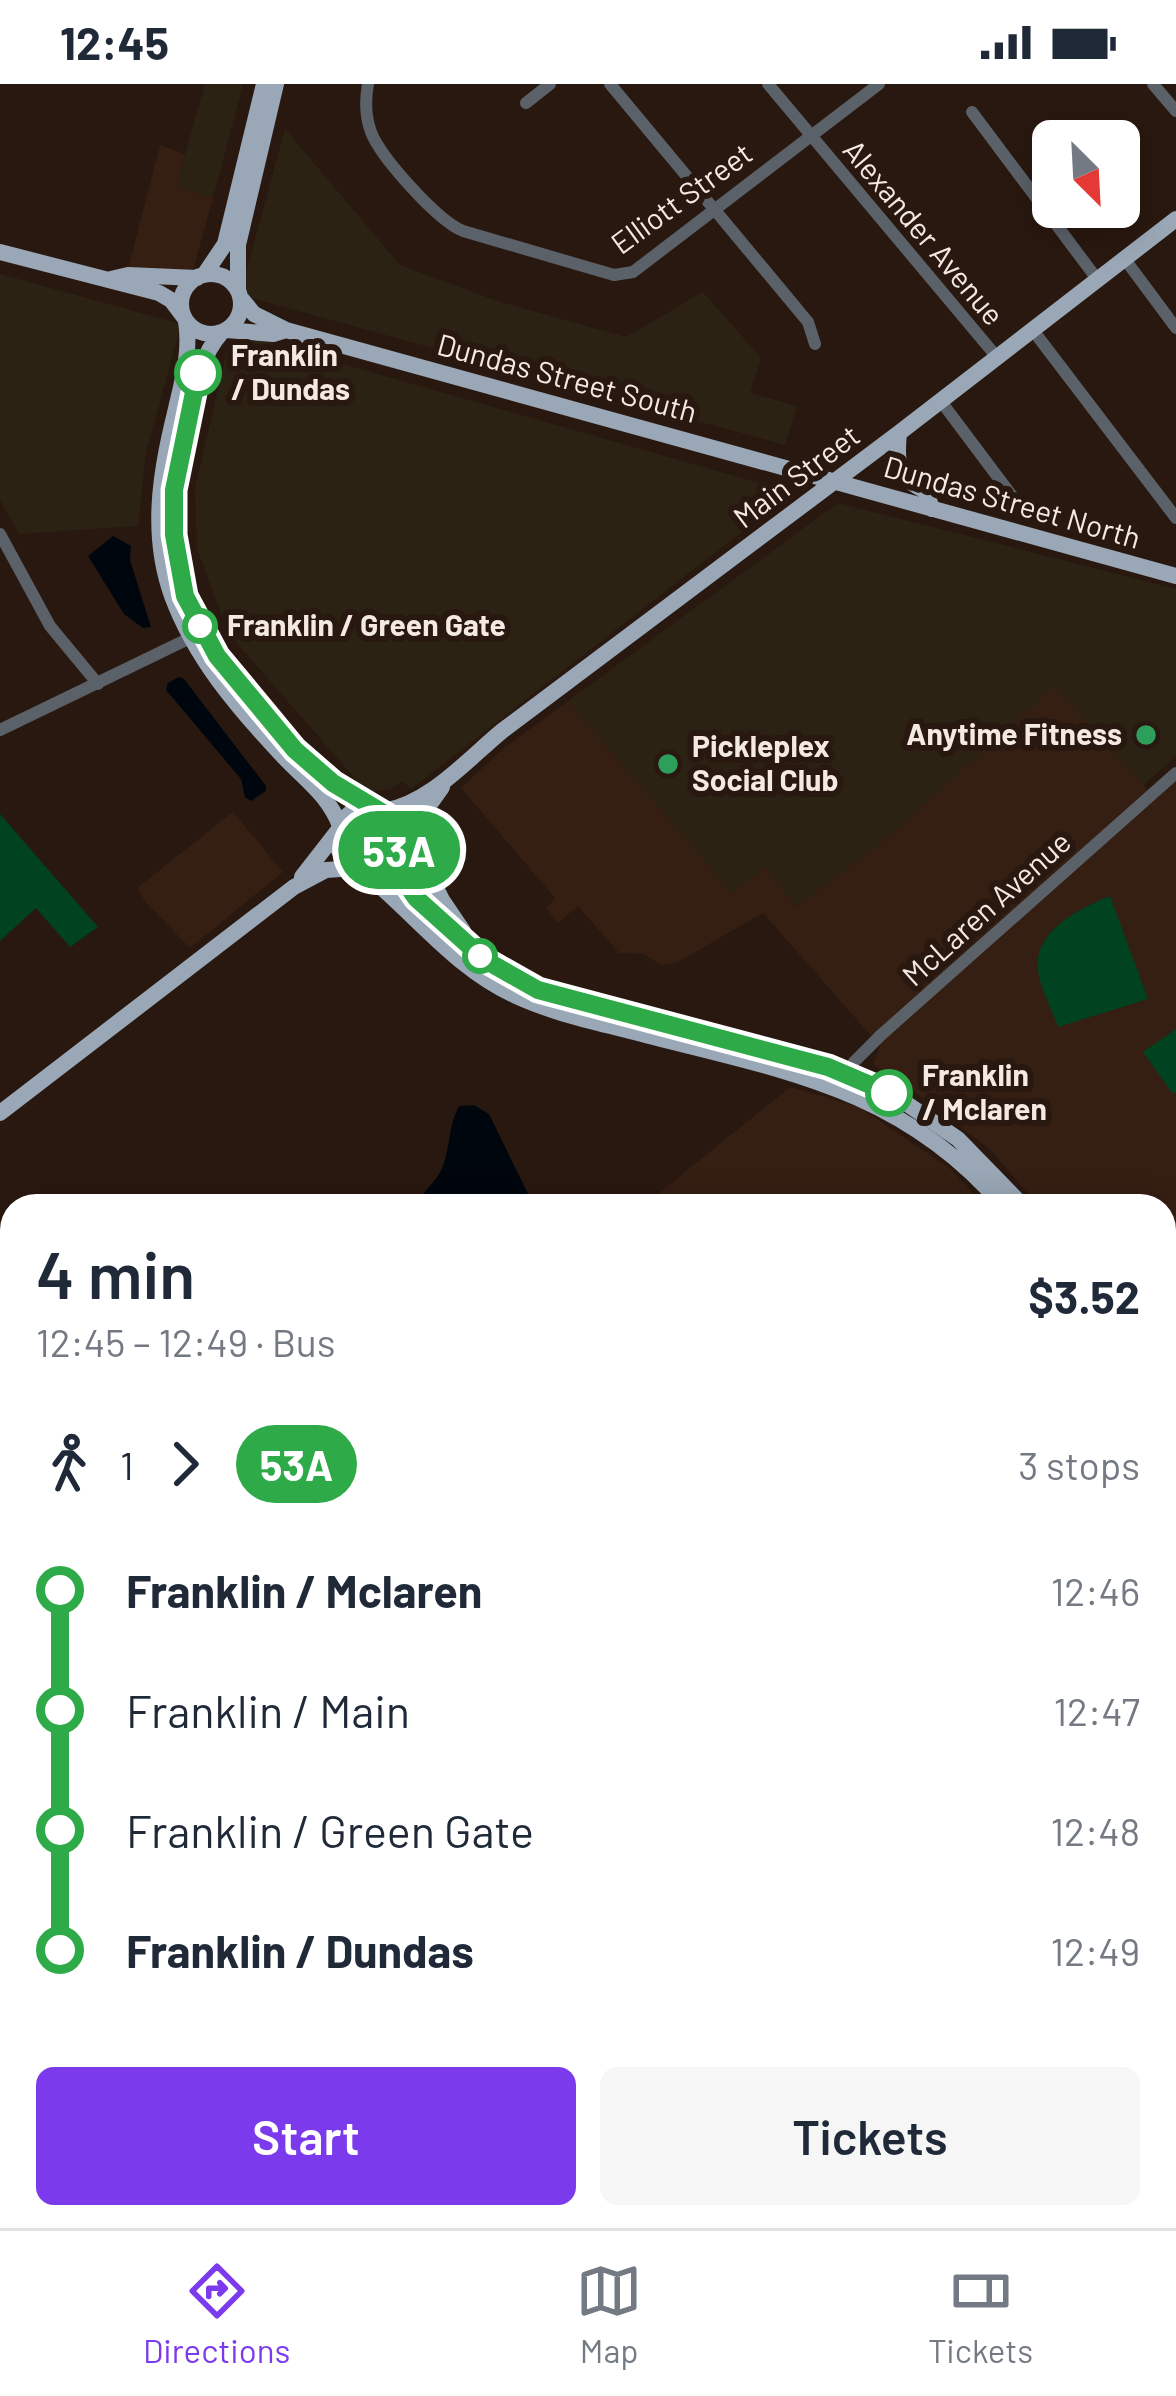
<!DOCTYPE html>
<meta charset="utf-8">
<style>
:root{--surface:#fff;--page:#f6f6f7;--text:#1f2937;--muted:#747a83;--line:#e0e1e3;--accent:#7c3aed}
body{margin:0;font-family:Barlow,sans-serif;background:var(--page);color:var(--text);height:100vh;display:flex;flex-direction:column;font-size:45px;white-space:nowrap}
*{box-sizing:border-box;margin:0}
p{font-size:39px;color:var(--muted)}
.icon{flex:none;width:66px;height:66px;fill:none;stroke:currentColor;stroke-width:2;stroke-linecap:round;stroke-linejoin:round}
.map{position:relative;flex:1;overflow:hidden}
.side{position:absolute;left:0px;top:1110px;width:1176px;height:1035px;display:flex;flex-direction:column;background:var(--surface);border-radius:36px 36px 0 0;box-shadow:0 6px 30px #0003}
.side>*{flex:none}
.badge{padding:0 24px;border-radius:39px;font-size:42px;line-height:78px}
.needle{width:78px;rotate:156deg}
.controls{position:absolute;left:1032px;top:36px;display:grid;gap:24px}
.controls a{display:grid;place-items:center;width:108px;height:108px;border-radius:18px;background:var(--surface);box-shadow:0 6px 30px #0003;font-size:60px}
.map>.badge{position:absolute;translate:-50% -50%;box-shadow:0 0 0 6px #fff}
.legs{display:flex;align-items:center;gap:18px;height:132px;padding:0 36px;font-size:39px}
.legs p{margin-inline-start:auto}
.summary{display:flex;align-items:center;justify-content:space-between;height:204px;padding:0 36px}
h1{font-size:66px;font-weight:600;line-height:90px}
.action{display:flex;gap:24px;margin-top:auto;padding:24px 36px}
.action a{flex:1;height:138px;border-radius:18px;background:var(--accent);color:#fff;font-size:48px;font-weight:600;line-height:138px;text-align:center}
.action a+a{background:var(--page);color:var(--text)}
ul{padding:0 36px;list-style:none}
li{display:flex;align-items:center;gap:42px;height:120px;font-size:45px}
li i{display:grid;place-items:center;width:18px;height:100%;margin:0 15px;background:currentColor}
li i::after{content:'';width:30px;height:30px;margin:-15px;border:9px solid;border-radius:50%;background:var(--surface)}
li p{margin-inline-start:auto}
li:first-child i{background:linear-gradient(#0000 50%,currentColor 0)}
li:last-child i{background:linear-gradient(currentColor 50%,#0000 0)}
.status{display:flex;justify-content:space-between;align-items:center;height:84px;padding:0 60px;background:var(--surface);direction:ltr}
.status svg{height:33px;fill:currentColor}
.tab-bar{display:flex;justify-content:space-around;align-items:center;height:168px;border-top:3px solid var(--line);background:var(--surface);font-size:33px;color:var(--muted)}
.tab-bar a{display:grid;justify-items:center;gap:6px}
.tab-bar .active{color:var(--accent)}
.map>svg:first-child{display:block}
.commercial{fill:#2b2213}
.built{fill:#351e12}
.green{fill:#014221}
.water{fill:#00060d}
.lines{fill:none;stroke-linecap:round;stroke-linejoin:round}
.minor{stroke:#5a6168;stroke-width:12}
.major{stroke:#99a7b6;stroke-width:16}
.rail{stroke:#c3b6af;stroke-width:3;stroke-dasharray:24 12;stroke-linecap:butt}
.line-1-casing{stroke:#fff;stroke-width:27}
.line-1{stroke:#2eab48;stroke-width:18}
.stop-1-dot{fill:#fff;stroke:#2eab48;stroke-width:6}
.leisure-dot{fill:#2e9e5b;stroke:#29180f;stroke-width:4.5}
.labels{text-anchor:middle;stroke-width:12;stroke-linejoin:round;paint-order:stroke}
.street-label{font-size:30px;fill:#f5e9e3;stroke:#29180f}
.stop-label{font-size:30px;font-weight:bold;fill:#f5e9e3;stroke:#29180f;text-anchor:start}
.poi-label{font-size:30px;font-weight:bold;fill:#f5e9e3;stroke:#29180f;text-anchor:end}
</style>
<div class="status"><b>12:45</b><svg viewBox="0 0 49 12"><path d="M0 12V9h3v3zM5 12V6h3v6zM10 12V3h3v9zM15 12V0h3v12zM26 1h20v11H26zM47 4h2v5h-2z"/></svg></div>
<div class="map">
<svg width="1176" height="2144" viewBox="0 0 1176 2144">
<rect width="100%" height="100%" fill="#29180f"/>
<path class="commercial" d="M205,0H243L213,114L176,103Z
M285,45L400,181L497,217L626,253L703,208L761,274L750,309L797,322L785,361L240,211Z
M0,190L181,240L146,369L138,442L19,450L0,416Z
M231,248L777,404L788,412L411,705L402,697L391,705L367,708L228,549L197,464L195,405Z
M838,419L1176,505V672L1143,702L1054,603L883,758L796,823L732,810L568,617Z"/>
<path class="built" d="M160,61L185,70L177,103L213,114L189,201L128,185Z
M1054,602L1156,715L1176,697V1286L1164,1272V1122H1038L991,1066L897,995L873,981L880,962L763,829L678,878L661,881L644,870L619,869L578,822L558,839L546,824L555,814L461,704L504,664L568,617L732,809L765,784L796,823L883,758Z
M233,728L283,788L190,864L146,819L137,804Z
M790,1003L859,1023L951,1085L985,1122H643Z
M1164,1333L1176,1347V1564L1164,1574Z
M12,1562V1738L0,1748V1571Z
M1176,1594V2144H570L561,2133H1164V1604Z
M279,2133H527L536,2144H288Z"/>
<path class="green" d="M0,730L98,843L70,863L36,824L0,857Z
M1110,812L1148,915L1058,943C1052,925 1040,904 1038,886C1033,846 1081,824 1110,812Z
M1176,945V1008L1173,1010L1143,968Z
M0,1180L12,1184V1562L0,1571Z
M0,1815L4,1825L12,1828V1972L0,1943Z
M51,2133H294L301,2144H38Z"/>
<path class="water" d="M113,452L131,462L130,476L151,543L143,544L124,530L88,472Z
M179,593L184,595L266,702V707L251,717L245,713L241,695L166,606L168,599Z
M474,1021L489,1030L528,1110L521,1122H419C422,1106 431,1103 439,1090C451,1070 447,1043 459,1022Z
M12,1764V1828L4,1825L0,1815V1768Z"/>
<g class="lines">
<path class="minor" d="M368,0C365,17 365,32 371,48C381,74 438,137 463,147L614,191L633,188L879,0
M610,0L808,238L815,260
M768,0L996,272
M1153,0L1176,27
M526,19L550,0
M972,28L1097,195
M1124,174L1176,244
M1032,245L1176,434
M940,316L1015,416
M0,450L50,542L98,600
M0,646L190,554
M841,1005L854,978L881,951L1176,689
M1164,1593L1176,1583
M542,2133L551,2144
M516,2144L530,2133"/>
<path class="major" d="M0,168L159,209L171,216L183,232
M181 220a30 30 0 1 1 60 0a30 30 0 1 1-60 0Z
M204,191L225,160L264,0
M111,195L128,191L197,194
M238,206V161L276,0
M240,213L254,230L286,246L1176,492
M186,237C191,269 182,298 175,329C160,389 150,451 172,512C195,574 237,623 282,671C304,695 328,710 340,742
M227,246L273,250L286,246
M221,249C196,278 197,308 189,343C185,358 179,373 176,388C156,486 210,568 270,638C300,673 334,708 378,725
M899,349C896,379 897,394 926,407L932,425
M337 755a32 32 0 1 1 64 0a32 32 0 1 1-64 0Z
M384,727C430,719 467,676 502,647L899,349L1176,135
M409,748L442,816L463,847
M405,755L442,703
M399,766C401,827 488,882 538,906L847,989L897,1013L958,1055L1023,1122
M361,786C414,828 454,884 516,912C553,929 591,937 630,947C774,985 900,1001 1003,1122
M302,793L337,748
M0,1029L294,803L326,786L355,784
M1164,1289L1176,1303
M1164,1314L1176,1328"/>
<path class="rail" d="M1154,2133L1163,2144"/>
</g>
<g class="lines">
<defs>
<path id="line-1" d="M198,289L174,406V451L185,512L217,572L295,666L333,699L393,735L400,752L403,795L416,814L485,876L538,906L828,983L889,1009"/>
</defs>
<use href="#line-1" class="line-1-casing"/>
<use href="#line-1" class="line-1"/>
</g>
<g class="stop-1-dot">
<circle cx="198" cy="289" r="21"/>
<circle cx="200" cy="542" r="15"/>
<circle cx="480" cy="872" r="15"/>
<circle cx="889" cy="1009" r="21"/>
</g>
<g class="leisure-dot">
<circle cx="1146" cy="651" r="12"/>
<circle cx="668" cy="680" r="12"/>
</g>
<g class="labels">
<g class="street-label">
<text transform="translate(682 115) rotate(-36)" y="10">Elliott Street</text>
<text transform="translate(923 149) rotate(50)" y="10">Alexander Avenue</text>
<text transform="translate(567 295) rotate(15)" y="10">Dundas Street South</text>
<text transform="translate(797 393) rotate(-37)" y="10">Main Street</text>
<text transform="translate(1012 419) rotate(16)" y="10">Dundas Street North</text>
<text transform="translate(987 825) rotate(-42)" y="10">McLaren Avenue</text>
</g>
<g class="stop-label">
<text x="231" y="282">Franklin<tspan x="231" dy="34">/ Dundas</tspan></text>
<text x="227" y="552">Franklin / Green Gate</text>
<text x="922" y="1002">Franklin<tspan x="922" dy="34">/ Mclaren</tspan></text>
</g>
<g class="poi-label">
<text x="1122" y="661">Anytime Fitness</text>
<text x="692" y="673" text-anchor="start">Pickleplex<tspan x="692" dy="34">Social Club</tspan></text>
</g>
</g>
</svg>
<div class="controls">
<a><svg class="needle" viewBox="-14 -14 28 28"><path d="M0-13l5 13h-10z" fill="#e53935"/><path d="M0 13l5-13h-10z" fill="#747a83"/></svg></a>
</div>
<b class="badge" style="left:399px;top:766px;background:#2eab48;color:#fff">53A</b>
<section class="side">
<div class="summary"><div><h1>4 min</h1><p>12:45 – 12:49 · Bus</p></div><b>$3.52</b></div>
<div class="legs"><svg class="icon" aria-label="walk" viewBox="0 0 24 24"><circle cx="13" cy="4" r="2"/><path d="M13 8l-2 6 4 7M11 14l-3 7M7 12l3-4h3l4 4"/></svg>1<svg class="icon" aria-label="forward" viewBox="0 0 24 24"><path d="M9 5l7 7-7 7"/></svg><b class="badge" style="background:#2eab48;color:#fff">53A</b><p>3 stops</p></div>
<ul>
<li><i style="color:#2eab48"></i><b>Franklin / Mclaren</b><p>12:46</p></li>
<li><i style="color:#2eab48"></i><span>Franklin / Main</span><p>12:47</p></li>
<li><i style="color:#2eab48"></i><span>Franklin / Green Gate</span><p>12:48</p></li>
<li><i style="color:#2eab48"></i><b>Franklin / Dundas</b><p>12:49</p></li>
</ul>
<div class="action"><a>Start</a><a>Tickets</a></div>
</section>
</div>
<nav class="tab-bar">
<a class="active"><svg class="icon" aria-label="directions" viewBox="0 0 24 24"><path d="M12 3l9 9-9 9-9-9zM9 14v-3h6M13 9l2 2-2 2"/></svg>Directions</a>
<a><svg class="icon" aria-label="map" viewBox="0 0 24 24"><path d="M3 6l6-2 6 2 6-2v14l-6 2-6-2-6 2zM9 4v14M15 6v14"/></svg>Map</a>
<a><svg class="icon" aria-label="tickets" viewBox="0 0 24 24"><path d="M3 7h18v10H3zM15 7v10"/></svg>Tickets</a>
</nav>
